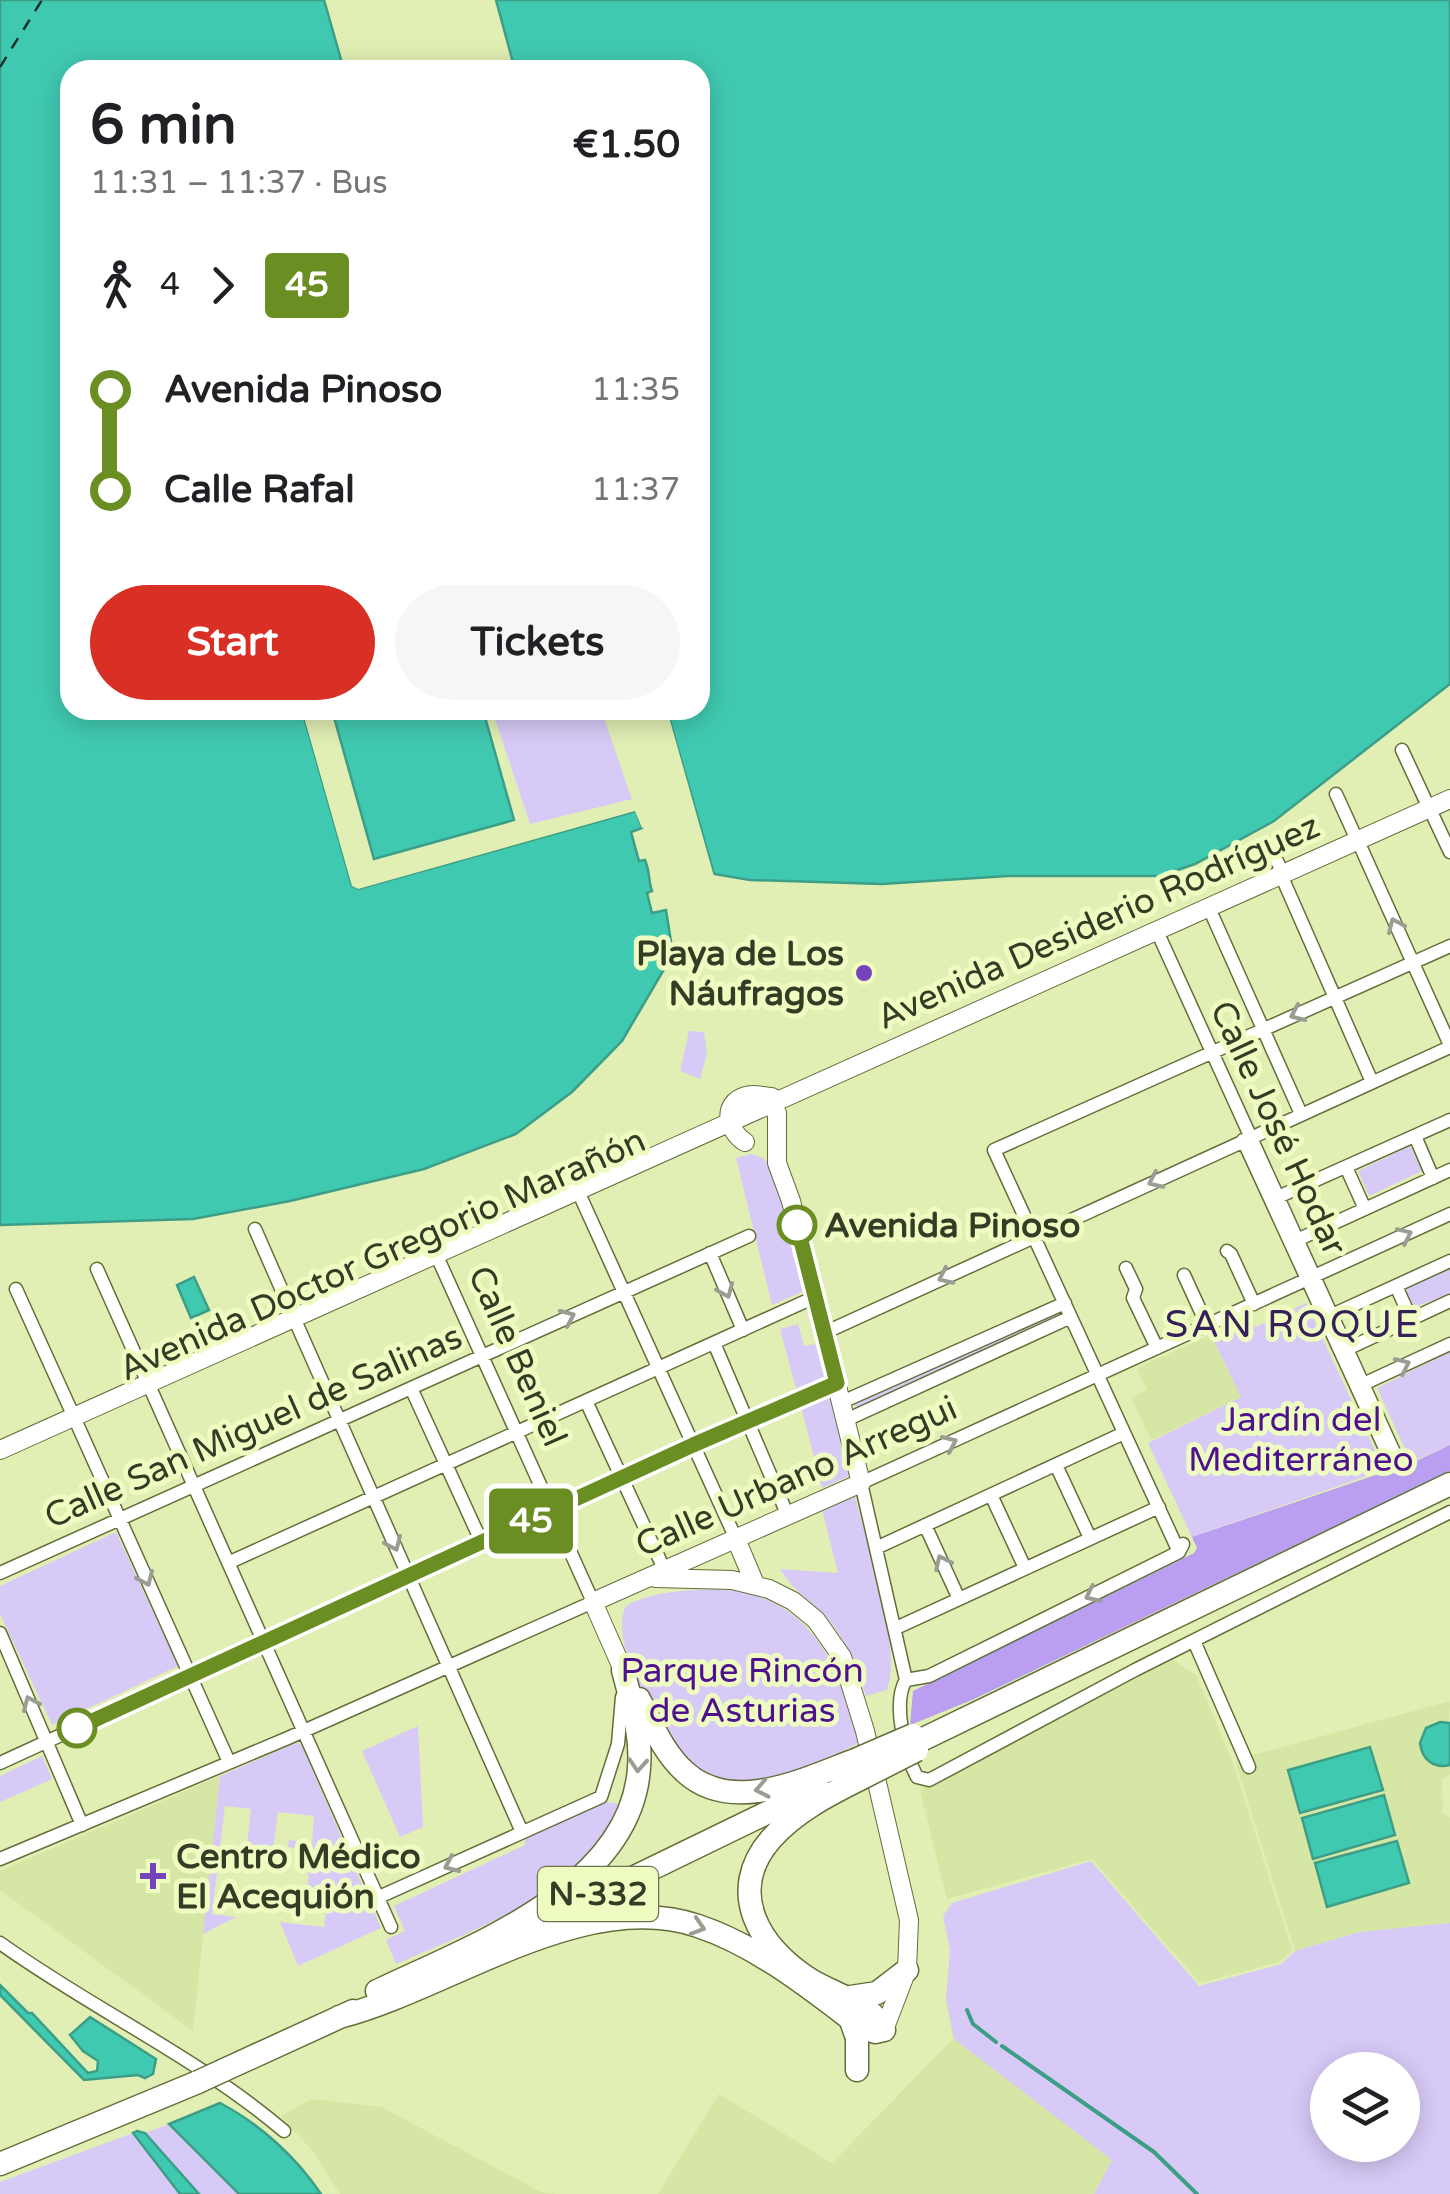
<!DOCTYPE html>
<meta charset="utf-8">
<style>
:root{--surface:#fff;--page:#f6f6f6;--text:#202124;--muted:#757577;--accent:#d93025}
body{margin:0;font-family:"Varela Round",sans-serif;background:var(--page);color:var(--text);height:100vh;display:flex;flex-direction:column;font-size:38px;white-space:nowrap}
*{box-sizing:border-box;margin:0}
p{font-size:32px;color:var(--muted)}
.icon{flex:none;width:55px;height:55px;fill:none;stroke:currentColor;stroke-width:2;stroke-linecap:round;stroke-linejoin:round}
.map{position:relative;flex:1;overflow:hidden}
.side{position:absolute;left:60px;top:60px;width:650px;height:660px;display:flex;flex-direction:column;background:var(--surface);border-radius:30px;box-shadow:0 5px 25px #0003}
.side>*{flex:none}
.badge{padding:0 20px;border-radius:8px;font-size:35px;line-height:65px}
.tools{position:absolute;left:1310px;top:2052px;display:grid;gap:20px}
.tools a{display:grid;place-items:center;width:110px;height:110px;border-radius:50%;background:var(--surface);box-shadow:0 5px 25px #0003;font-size:50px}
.map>.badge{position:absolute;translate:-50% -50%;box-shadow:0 0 0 5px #fff}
.legs{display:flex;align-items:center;gap:15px;height:110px;padding:0 30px;font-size:32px}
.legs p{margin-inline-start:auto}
.overview{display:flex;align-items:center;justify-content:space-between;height:170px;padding:0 30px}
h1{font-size:55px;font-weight:800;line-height:75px}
.primary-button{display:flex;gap:20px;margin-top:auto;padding:20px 30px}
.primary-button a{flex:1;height:115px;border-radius:60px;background:var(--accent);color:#fff;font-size:40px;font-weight:800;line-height:115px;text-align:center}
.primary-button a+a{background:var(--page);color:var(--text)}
ul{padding:0 30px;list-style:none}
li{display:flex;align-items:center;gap:35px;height:100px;font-size:38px}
li i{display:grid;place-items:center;width:15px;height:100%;margin:0 12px;background:currentColor}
li i::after{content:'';width:25px;height:25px;margin:-12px;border:8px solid;border-radius:50%;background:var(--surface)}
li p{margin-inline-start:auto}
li:first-child i{background:linear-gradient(#0000 50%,currentColor 0)}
li:last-child i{background:linear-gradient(currentColor 50%,#0000 0)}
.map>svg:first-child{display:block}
.built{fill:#d6e6a4}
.green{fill:#d8caf7;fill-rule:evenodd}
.forest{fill:#ba9ef2}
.water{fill:#40c9b1;stroke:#3d9e87;stroke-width:2.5}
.pier{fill:#e1efb4}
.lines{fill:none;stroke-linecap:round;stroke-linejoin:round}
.stream{stroke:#3d9e87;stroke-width:4}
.ferry{stroke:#15312b;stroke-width:2.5;stroke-dasharray:12 10;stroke-linecap:butt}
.street-casing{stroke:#636e39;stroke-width:15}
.secondary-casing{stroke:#636e39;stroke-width:20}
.highway-casing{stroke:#636e39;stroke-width:25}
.street{stroke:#fff;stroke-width:12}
.secondary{stroke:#fff;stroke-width:18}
.highway{stroke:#fff;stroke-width:22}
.highway-bridge-casing{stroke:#636e39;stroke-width:25;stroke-linecap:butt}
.highway-bridge{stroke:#fff;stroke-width:22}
.oneway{stroke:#9a9d92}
.line-1-casing{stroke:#fff;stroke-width:22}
.line-1{stroke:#6b8e23;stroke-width:15}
.poi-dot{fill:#7544bb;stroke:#eefcc1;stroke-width:4}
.stop-1-dot{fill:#fff;stroke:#6b8e23;stroke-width:5}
.labels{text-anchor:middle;stroke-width:10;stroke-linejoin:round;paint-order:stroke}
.shield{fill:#eefcc1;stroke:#6c7553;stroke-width:2.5}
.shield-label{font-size:32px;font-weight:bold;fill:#353b24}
.street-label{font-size:35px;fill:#353b24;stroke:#eefcc1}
.poi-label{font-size:35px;font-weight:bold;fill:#353b24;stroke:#eefcc1;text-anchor:end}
.stop-label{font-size:35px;font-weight:bold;fill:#353b24;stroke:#eefcc1;text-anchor:start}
.park-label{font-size:35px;fill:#4f128f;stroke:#eefcc1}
.neighbourhood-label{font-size:38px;letter-spacing:2.5px;fill:#37205a;stroke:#eefcc1}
</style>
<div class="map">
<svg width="1450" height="2194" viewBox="0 0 1450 2194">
<rect width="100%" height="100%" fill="#e1efb4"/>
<path class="built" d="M1210,1335L1242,1397L1151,1440L1131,1398L1147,1390L1137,1368Z
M1173,1660L1196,1675L1232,1760L1292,1950L1280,1962L1200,1983L1092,1859L947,1899L920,1790L1021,1735Z
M1450,1701L1445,1766L1450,1765V1775L1442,1779L1443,1813L1450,1817V1923L1359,1932L1295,1951L1235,1760Z
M220,1776L193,2031L0,1890V1871Z
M946,1999L1200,2194H658L719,2094L832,2163L953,2039Z
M312,2099L381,2107L541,2192L557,2194H340L312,2150L280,2116Z"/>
<path class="green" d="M492,710H601L632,799L530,824Z
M689,1031L704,1032L707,1054L700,1079L680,1071Z
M1410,1146L1422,1171L1369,1196L1358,1171Z
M751,1154C757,1156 761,1156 766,1161C784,1179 797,1263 804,1291L772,1305L736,1158Z
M1450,1266V1294L1415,1307L1406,1294L1408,1286Z
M1306,1303L1384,1470L1192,1537L1148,1443L1241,1397L1214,1341L1253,1323L1256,1327Z
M1058,1308L1062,1318L857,1412L854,1401Z
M798,1324L804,1346L815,1344L824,1377L796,1389L780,1329Z
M1450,1352V1445L1411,1462L1377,1388Z
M829,1396L850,1476L822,1488L801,1407Z
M855,1497C868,1546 903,1647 887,1690L866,1696C856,1664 844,1634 819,1610C804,1596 790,1587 780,1569L838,1573L822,1510Z
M116,1532L178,1666L52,1725L0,1614V1586Z
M718,1589C808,1594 840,1662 858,1741L855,1745C827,1758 760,1789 731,1783C719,1780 697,1773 689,1764C661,1738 607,1642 626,1606C653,1591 687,1590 718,1589Z
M418,1726L423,1827L400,1837L362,1751Z
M296,1743L301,1744L381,1928L298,1966L280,1922L324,1927L327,1902L306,1899L311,1850L288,1847L289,1840L312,1843L314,1816L278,1812L271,1864L245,1861L251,1809L225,1806L212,1914L236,1917L203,1934L220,1776Z
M42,1756L52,1779L0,1802V1776Z
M604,1802L621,1804C598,1885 468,1933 396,1964L386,1940L405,1931L394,1906L525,1845V1839Z
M1091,1861L1199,1986L1281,1964L1295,1951L1359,1932L1450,1923V2194H1094L1112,2160L954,2039L946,1999L950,1950L943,1916L952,1903ZM1402,2070V2145H1328V2070Z
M169,2124L239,2194H199L145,2133Z
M133,2133L180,2194H0V2182Z"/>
<path class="forest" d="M1450,1445V1471L972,1700L910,1725L913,1691L1194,1553L1197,1548L1192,1537L1414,1462Z"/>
<path class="water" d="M0,0H324L344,70H70V710H302L352,886L358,889L636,811L642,828L631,832L639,861L645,860C650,871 648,880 652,891L647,893L652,913L666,910L673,954L622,1041L572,1092L516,1134L424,1169L290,1201L193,1219L0,1225Z
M496,0H1450V684L1274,821L1195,864L1160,876H1008L882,884L750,880L714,874L667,710H700V70H515Z
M332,710H483L514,820L374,859Z
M194,1277L209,1310L191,1318L177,1285Z
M1440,1722L1450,1723V1765C1433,1769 1422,1759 1420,1743L1426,1728Z
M1370,1747L1383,1790L1300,1813L1288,1770Z
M1384,1795L1395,1835L1313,1859L1302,1818Z
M1397,1841L1409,1883L1327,1907L1315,1863Z
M0,1985L28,2013H32L88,2073L97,2071L98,2061L83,2051L70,2035L90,2017L156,2059L153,2074L145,2078L138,2075L84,2080L0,1995Z
M220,2103C260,2124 296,2157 321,2194H239L169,2124Z
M137,2131L145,2133L199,2194H180L133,2133Z"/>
<path class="pier" d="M302,710H306L355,880L359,884L635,806L640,808L646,826L642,828L635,811L358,889L352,886Z
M662,710H667L715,880L709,877L702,854Z"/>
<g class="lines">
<path class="stream" d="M967,2010L973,2024L996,2042
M1002,2046L1154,2152L1197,2194"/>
<path class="ferry" d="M0,67L42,0"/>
<defs>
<path id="street" d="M1402,750L1429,808
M1336,794L1357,840
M1434,818L1450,852
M1269,844L1283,874
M1362,850L1450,1045
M1285,884L1372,1082
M1213,917L1301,1114
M1161,940L1394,1452L1393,1457L1388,1455L1243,1140
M1415,1136L1433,1178
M1346,1167L1365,1209
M1278,1197L1450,1120
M582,1200L736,1539
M255,1229L294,1318
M1297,1240L1450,1170
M1227,1251L1231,1254L1254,1304
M710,1253L743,1330
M1126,1268L1136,1289L1133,1298L1157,1348
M97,1269L391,1927
M1184,1275L1207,1325
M1396,1286L1411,1319
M16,1289L74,1417
M1332,1315L1450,1261
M298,1327L522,1832
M824,1333L1450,1047
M714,1343L788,1516
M1347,1349L1450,1301
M1359,1386L1450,1344
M411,1388L482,1543
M586,1401L665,1571
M842,1402L1065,1303
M846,1420L1071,1317
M78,1426L229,1762
M1056,1465L1090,1538
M991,1495L1025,1568
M925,1525L959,1599
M876,1548L1124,1433
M1179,1552L994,1150L1450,946
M230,1562L815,1297
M0,1573L749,1236
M896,1628L1159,1507
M0,1633L82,1825
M1194,1641L1249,1767
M906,1680L861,1483L1450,1214
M906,1680C892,1702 905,1755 917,1777L929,1780L1135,1670L1450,1512
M906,1680L929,1676L1179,1552L1183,1544
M0,1763L693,1445L837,1383
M0,1859L288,1738L593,1602L436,1254
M379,1897L601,1797L618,1744L622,1697
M0,1943C92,2009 197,2057 284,2131"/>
<path id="secondary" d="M745,1142C727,1131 721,1103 746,1096C754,1093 764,1097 772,1097
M0,1450L1450,799
M736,1539L755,1584
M655,1578L732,1580L769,1589L793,1601L816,1620L842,1657L865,1731L909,1920L907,1970L884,2030
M623,1670L593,1602L861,1483L791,1201L777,1163V1113L763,1097"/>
<path id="highway" d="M639,1699C652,1724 663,1752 685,1772C732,1815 805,1779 855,1760
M915,1743L1450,1484
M509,1938L818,1788
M377,1991C471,1946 631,1889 639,1768C642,1734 631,1702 623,1670
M844,1998L877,1993L907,1970
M339,2017C449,1989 583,1887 698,1926C758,1946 811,1989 861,2027L875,2032L884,2030C873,2003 832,1994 809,1979C760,1948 725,1892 771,1839C795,1812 828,1795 860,1779
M850,2018L857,2038V2070
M224,2070L353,2011
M0,2164L198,2082"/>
</defs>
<use href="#street" class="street-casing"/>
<use href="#secondary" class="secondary-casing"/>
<use href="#highway" class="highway-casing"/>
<use href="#street" class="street"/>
<use href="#secondary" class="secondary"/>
<use href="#highway" class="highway"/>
<defs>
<path id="highway-bridge" d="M855,1760L913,1735
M860,1779L917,1750
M198,2082L224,2070"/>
</defs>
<use href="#highway-bridge" class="highway-bridge-casing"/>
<use href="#highway-bridge" class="highway-bridge"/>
</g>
<defs><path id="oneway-chevron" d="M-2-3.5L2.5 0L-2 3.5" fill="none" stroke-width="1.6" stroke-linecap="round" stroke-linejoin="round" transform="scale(2.5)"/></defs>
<g class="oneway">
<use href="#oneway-chevron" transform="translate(1395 925) rotate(-114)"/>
<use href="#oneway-chevron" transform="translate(1297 1014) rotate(156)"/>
<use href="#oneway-chevron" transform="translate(1155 1181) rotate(155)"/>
<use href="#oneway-chevron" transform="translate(1405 1235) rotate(-25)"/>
<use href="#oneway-chevron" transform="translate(945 1277) rotate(155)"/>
<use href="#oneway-chevron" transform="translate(726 1291) rotate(67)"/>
<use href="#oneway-chevron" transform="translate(568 1317) rotate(-24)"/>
<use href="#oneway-chevron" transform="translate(1403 1365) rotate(-25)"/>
<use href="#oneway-chevron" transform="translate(950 1443) rotate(-24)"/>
<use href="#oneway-chevron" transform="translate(394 1544) rotate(66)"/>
<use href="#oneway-chevron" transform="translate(942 1562) rotate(-115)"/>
<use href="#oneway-chevron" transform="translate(146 1579) rotate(66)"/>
<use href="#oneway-chevron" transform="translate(1092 1595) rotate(154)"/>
<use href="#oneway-chevron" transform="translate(30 1703) rotate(-114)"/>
<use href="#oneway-chevron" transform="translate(638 1765) rotate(94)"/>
<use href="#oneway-chevron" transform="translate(762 1789) rotate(169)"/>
<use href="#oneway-chevron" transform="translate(451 1865) rotate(156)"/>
<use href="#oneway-chevron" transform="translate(698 1927) rotate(17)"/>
</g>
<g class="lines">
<defs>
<path id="line-1" d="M77,1728L693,1445L837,1383L797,1225"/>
</defs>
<use href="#line-1" class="line-1-casing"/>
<use href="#line-1" class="line-1"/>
</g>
<g class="poi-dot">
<circle cx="864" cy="973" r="10"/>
<path d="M148 1861h10v10h10v10h-10v10h-10v-10h-10v-10h10z"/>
</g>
<g class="stop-1-dot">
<circle cx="797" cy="1225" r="18"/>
<circle cx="77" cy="1728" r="18"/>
</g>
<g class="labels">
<rect class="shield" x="538" y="1867" width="120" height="54" rx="8"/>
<g class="shield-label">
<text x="598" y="1905">N-332</text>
</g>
<g class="street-label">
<text transform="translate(1098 921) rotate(-24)" y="12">Avenida Desiderio Rodríguez</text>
<text transform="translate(1279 1128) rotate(65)" y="12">Calle José Hodar</text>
<text transform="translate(382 1254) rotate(-24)" y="12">Avenida Doctor Gregorio Marañón</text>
<text transform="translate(518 1356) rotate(66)" y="12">Calle Beniel</text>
<text transform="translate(253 1426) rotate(-24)" y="12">Calle San Miguel de Salinas</text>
<text transform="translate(796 1476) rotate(-24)" y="12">Calle Urbano Arregui</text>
</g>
<g class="poi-label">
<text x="844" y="965">Playa de Los<tspan x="844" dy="40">Náufragos</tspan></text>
<text x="176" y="1868" text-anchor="start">Centro Médico<tspan x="176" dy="40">El Acequión</tspan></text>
</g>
<g class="stop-label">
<text x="824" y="1237">Avenida Pinoso</text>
</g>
<g class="park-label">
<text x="1301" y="1431">Jardín del<tspan x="1301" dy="40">Mediterráneo</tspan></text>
<text x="742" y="1682">Parque Rincón<tspan x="742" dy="40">de Asturias</tspan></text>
</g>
<g class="neighbourhood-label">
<text x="1293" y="1337">SAN ROQUE</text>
</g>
</g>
</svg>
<div class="tools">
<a><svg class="icon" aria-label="layers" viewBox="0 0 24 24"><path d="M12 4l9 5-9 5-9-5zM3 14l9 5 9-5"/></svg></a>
</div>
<b class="badge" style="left:531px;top:1521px;background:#6b8e23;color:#fff">45</b>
<section class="side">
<div class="overview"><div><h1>6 min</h1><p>11:31 – 11:37 · Bus</p></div><b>€1.50</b></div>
<div class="legs"><svg class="icon" aria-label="walk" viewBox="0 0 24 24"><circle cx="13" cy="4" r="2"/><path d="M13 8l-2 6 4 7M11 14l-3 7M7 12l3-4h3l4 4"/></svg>4<svg class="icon" aria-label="forward" viewBox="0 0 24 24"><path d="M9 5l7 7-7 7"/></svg><b class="badge" style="background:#6b8e23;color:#fff">45</b></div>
<ul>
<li><i style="color:#6b8e23"></i><b>Avenida Pinoso</b><p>11:35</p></li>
<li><i style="color:#6b8e23"></i><b>Calle Rafal</b><p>11:37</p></li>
</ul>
<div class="primary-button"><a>Start</a><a>Tickets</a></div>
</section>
</div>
